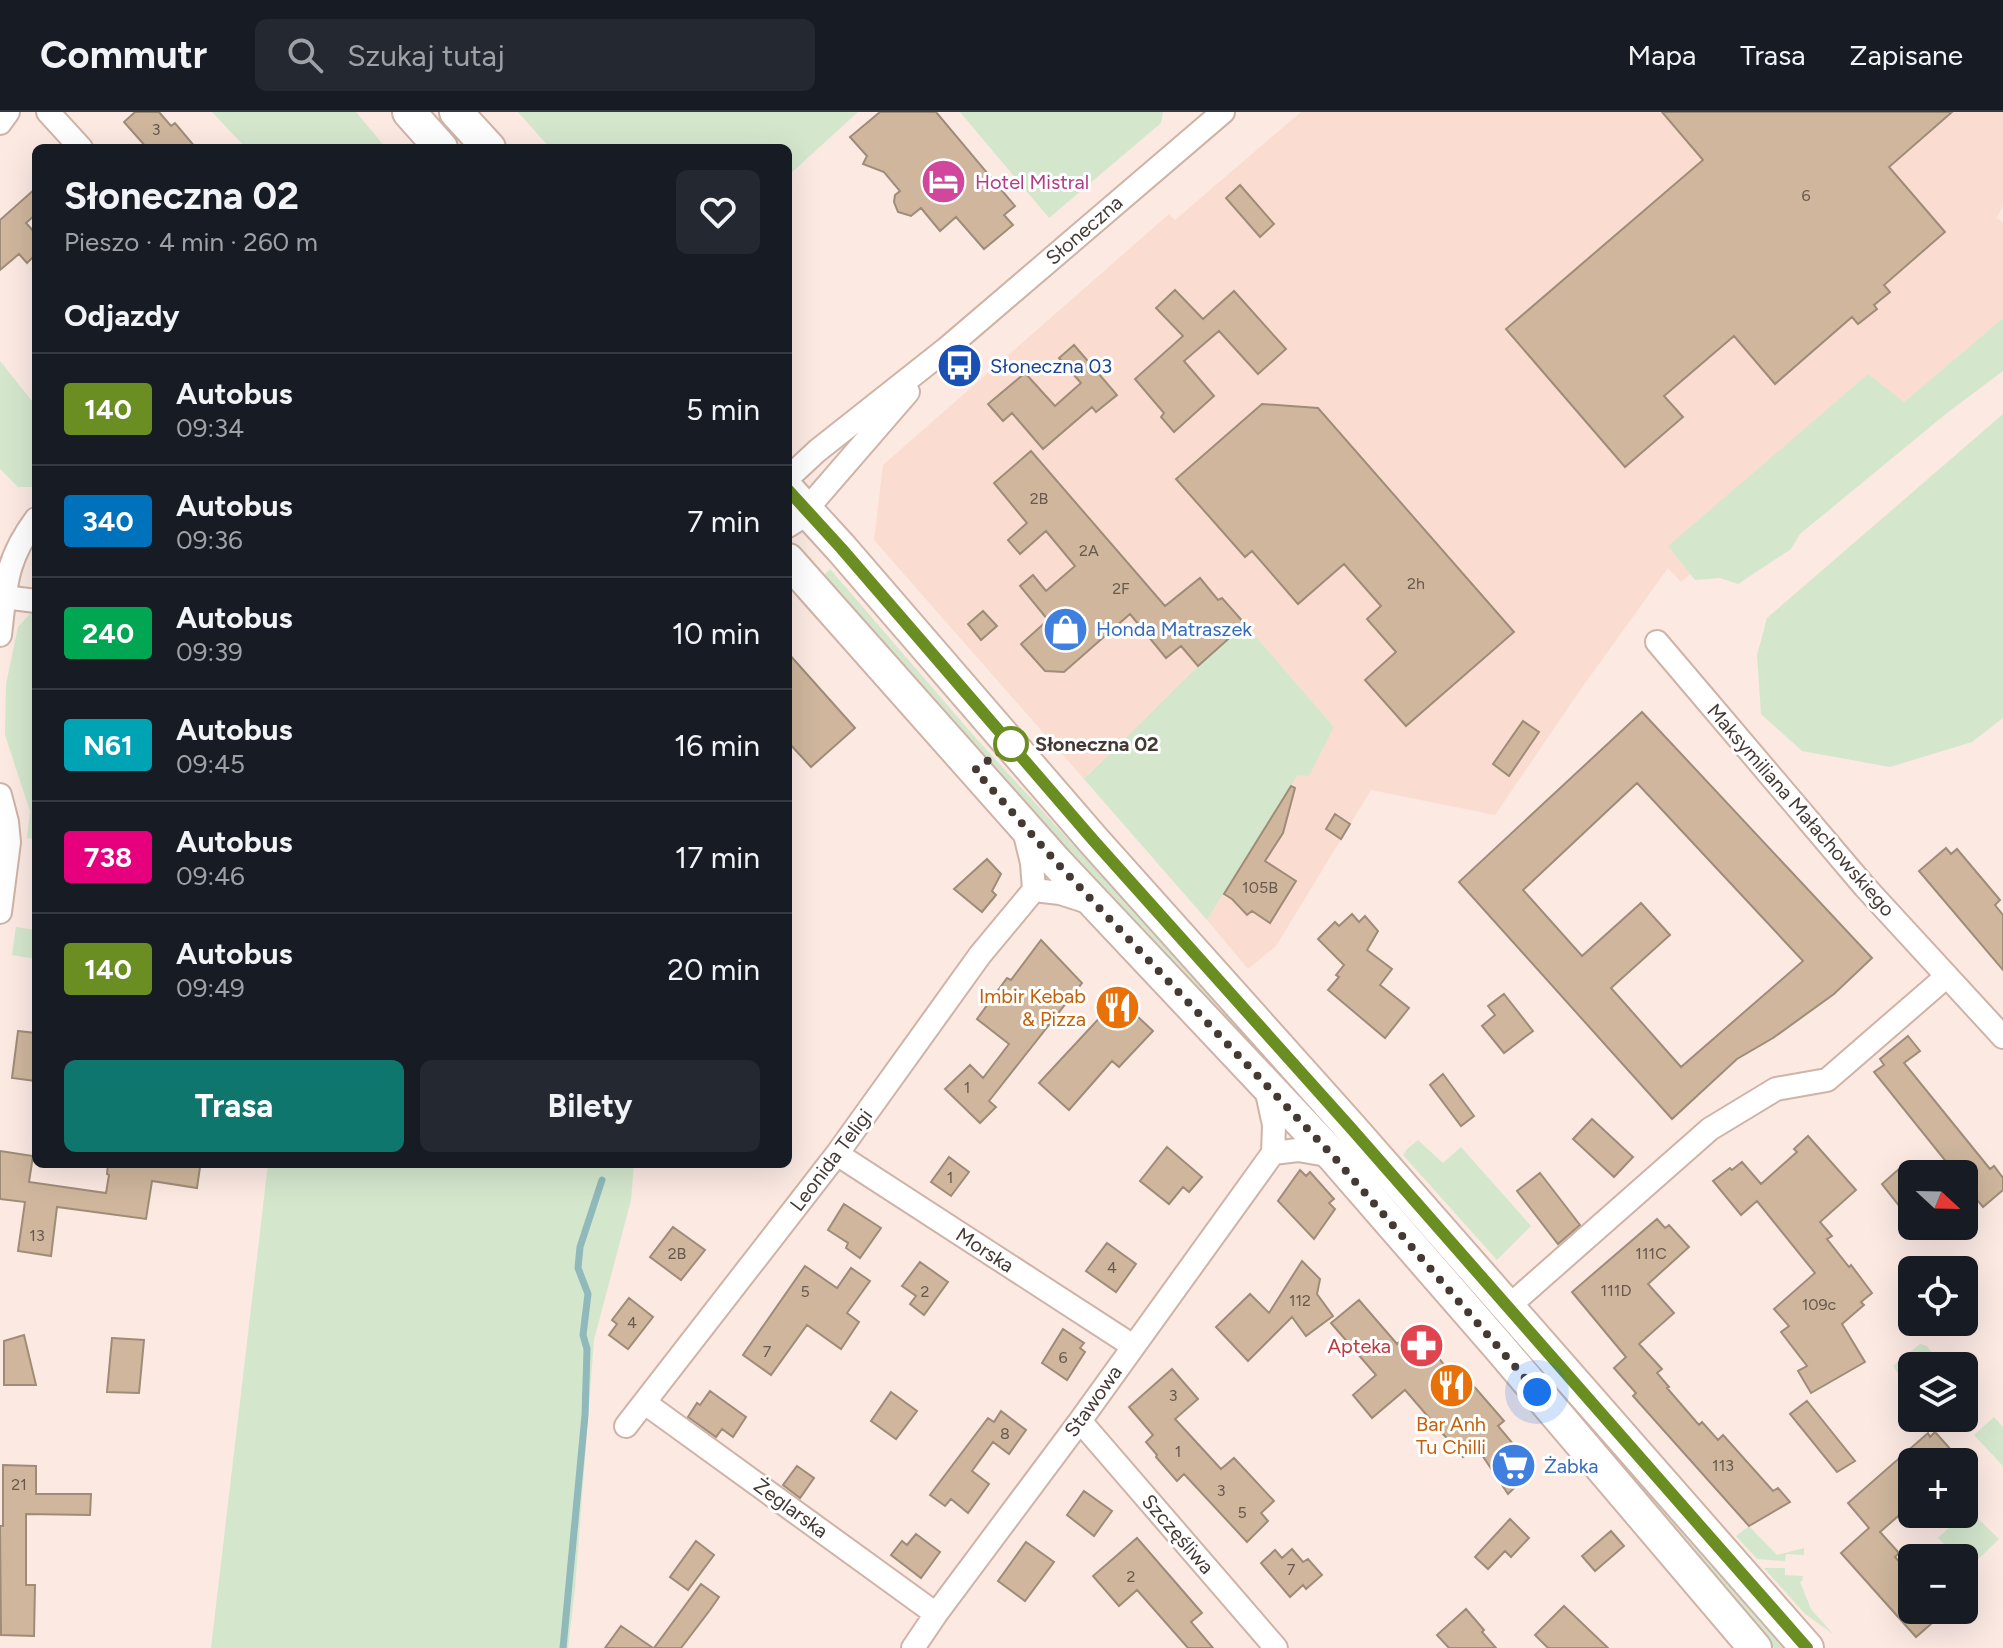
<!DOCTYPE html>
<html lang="pl">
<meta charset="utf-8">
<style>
:root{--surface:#171b24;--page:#242831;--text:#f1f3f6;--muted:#9ea1a6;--line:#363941;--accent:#0f766e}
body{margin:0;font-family:Figtree,sans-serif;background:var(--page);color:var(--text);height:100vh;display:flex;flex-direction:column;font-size:30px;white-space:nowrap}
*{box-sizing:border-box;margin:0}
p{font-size:26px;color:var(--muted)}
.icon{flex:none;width:44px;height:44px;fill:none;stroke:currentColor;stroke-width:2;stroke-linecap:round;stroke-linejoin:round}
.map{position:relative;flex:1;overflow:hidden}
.panel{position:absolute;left:32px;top:32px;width:760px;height:1024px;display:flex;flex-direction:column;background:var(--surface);border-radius:12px;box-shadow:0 8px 32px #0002}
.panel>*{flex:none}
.badge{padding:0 16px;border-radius:6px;font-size:28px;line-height:52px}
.needle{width:52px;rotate:112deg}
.buttons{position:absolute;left:1898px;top:1048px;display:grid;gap:16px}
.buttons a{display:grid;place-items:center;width:80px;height:80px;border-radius:12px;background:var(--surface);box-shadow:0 8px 32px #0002;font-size:40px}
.you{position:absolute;width:40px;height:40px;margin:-20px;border:6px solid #fff;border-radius:50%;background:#1a73e8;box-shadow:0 0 0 12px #1a73e833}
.map>.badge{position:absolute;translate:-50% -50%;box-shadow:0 0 0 4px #fff}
h2{padding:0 32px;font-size:30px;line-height:72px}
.round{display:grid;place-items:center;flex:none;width:84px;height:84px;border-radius:12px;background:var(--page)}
.headline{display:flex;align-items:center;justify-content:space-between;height:136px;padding:0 32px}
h1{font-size:38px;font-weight:700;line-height:60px}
.action{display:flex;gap:16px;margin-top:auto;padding:16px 32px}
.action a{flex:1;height:92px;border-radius:12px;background:var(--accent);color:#fff;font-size:32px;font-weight:700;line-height:92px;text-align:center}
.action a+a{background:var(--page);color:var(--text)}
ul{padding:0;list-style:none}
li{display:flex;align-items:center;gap:24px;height:112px;padding:0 32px;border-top:2px solid var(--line)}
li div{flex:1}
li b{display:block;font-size:30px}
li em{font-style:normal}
li .badge{min-width:88px;font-weight:700;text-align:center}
header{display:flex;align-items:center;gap:48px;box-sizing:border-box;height:112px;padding:0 40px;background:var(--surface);border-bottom:2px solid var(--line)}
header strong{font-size:38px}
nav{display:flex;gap:44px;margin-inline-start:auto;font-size:28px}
.search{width:560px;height:72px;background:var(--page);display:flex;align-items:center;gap:20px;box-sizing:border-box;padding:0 28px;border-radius:12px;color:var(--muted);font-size:30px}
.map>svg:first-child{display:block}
.built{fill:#faddd0}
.green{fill:#d4e7cd}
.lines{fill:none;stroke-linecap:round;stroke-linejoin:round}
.stream{stroke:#8fb9bb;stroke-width:7}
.building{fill:#cfb69d;stroke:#9f8c78;stroke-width:2;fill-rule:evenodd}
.minor-casing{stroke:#cfb3a7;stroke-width:26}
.secondary-casing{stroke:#cfb3a7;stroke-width:36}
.minor{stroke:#fff;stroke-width:22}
.secondary{stroke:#fff;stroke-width:32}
.line-casing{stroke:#fff;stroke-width:18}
.line{stroke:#6b8e23;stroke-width:12}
.walk{stroke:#453934;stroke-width:8;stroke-dasharray:0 14.4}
.stop-dot{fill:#fff;stroke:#6b8e23;stroke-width:4}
.labels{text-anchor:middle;stroke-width:6;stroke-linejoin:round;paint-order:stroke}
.number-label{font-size:16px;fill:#68584e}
.hotel-label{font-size:20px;fill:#b23c85;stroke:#fff;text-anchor:start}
.street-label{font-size:20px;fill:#453934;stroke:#fff}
.transit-label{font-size:20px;fill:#164399;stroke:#fff;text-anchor:start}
.shop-label{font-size:20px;fill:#366cbe;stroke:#fff;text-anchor:start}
.stop-label{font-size:20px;font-weight:bold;fill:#453934;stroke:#fff;text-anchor:start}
.food-label{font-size:20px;fill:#c56008;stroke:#fff;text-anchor:end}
.health-label{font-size:20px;fill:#be3a42;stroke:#fff;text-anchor:end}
</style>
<header>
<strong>Commutr</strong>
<div class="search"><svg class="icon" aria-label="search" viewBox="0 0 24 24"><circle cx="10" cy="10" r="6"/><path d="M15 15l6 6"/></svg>Szukaj tutaj</div>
<nav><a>Mapa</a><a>Trasa</a><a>Zapisane</a></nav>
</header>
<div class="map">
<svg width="2003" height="1536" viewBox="0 0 2003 1536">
<rect width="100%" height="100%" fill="#fbe9e2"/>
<path class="built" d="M1301,0H2003V93L1997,106L2003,110V206L1904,290L1681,470L1668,456L1583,574L1495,703L1371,678L1276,834L1248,857L1207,808L1298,663L1334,615L1245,512L1198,554L1084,667L874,428L883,353L1169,102L1175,108Z"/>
<path class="green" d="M212,0H356L386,36H246Z
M518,0H858L788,64V36H550Z
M960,0H1163L1161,11L1049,106Z
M2003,206V259L1947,301L1800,422L1791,437L1738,472L1720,466L1695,468L1668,434L1868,262L1904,290Z
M0,249L36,294V375H18L0,357Z
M2003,302V606L1972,630L1890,655L1802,639L1761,602L1757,543L1767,506Z
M830,457L974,624L1175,844L1319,997L1790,1536H1774L1725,1484L1515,1228L1305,992L1009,679L820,467Z
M36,500V727L27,726L30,699L5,623L6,572L18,515L30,502Z
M1245,512L1334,615L1309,664L1298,663L1207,808L1084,667L1198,554Z
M16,815L36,818V847L12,843Z
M1418,1028L1443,1051L1461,1035L1531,1114L1497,1148L1403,1043L1407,1037Z
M268,1052H634L631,1088L594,1228L575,1477L568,1536H211Z
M1920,1232L1927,1234L1942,1254H1912V1282L1893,1254Z
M1994,1305L2003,1315V1354L1974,1323Z
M1968,1397L1999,1427L1968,1457L1964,1453V1446H1958L1938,1426Z
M1749,1414L1777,1443L1804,1436V1443L1786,1442L1785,1449L1757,1447L1736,1424Z
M1764,1456H1785V1463L1803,1464L1802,1469L1800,1470L1811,1497L1833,1522L1805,1502Z"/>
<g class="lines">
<path class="stream" d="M563,1536L585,1303L587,1237L583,1223L588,1182L578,1156L580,1135L602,1068"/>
</g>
<path class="building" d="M135,0H159L171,14L175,11L196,36H147L124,10Z
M880,0H936L1015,94L1004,103L1013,113L984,137L956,105L940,119L921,96L911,104L898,100L894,90L895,83L900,79L884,60L863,52L867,44L850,25Z
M1662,0H1952L1889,55L1945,120L1884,173L1890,180L1874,193L1877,197L1858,212L1852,205L1775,272L1734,224L1664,284L1683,305L1625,355L1506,217L1703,48Z
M1240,73L1274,112L1260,125L1226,86Z
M36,76V102L26,111L36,122V142L27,151L19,142L0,158V108Z
M1175,178L1203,207L1234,179L1286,237L1258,262L1219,219L1184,249L1214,284L1174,320L1161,305L1164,301L1135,267L1183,224L1156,196Z
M1074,233L1117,283L1096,300L1092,295L1043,337L1012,301L1003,309L988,292L1025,261L1055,294L1081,271L1059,246Z
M1262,292L1318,296L1514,520L1406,614L1365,568L1396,540L1367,507L1381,494L1344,452L1298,492L1252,439L1245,445L1176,367Z
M1031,339L1165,494L1200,466L1218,488L1222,486L1245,512L1198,554L1181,534L1166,546L1130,502L1064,560L1045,559L1021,532L1048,508L1020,474L1033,463L1046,479L1075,454L1046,419L1020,442L1008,428L1027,411L994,371Z
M983,499L997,514L981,528L968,512Z
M788,541L855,616L811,655L788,630Z
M1642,600L1872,846L1834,882L1773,926L1737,947L1672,1007L1459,770ZM1637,671L1803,849L1681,955L1611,876L1670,823L1641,791L1582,844L1523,778Z
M1523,609L1539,620L1509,664L1493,652Z
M1291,674L1295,676L1283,721L1265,749L1296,769L1270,811L1252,799L1247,803L1232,787L1224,782Z
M1335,702L1350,712L1341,727L1326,717Z
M1946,736L1951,742L1957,737L2000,788L1995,793L2003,803V858L1919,759Z
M987,747L1001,762L992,779L996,783L982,800L954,777Z
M1352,802L1359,810L1365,804L1378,819L1367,838L1392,857L1380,873L1409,896L1385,926L1328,878L1339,865L1336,863L1344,853L1318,827L1335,810L1339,814Z
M1041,828L1082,871L989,989L996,995L980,1011L945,977L970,953L983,966L1009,932L977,907L1007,866L1011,868Z
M1504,882L1533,919L1504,941L1482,914L1495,903L1488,894Z
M1118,886L1153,919L1119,955L1112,949L1069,998L1039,971Z
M18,919L36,921V969L12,966Z
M1908,924L1920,939L1904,951L1990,1057L1994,1054L2003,1066V1078L1983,1095L1964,1072V1062H1956L1874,960L1884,953L1880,947Z
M1443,962L1474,1004L1461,1014L1430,973Z
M1592,1007L1633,1045L1614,1065L1573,1027Z
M1808,1024L1856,1078L1820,1110L1832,1124L1827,1127L1849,1155L1851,1153L1872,1181L1861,1190L1864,1193L1842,1212L1865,1250L1811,1281L1798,1259L1807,1254L1781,1220L1789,1214L1774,1197L1815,1161L1757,1089L1741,1103L1713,1069L1730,1056L1732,1058L1742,1050L1761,1072L1797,1040L1794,1037Z
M1167,1035L1202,1065L1189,1080L1183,1075L1169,1092L1140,1069Z
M0,1039L33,1044L29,1070L106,1081L109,1063L107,1062L108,1052H180L200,1055L197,1076L152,1069L146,1107L57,1095L51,1144L18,1139L25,1090L0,1087Z
M949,1045L969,1060L951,1084L931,1070Z
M1899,1057L1912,1073V1110L1882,1072Z
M1300,1058L1306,1064L1310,1060L1334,1087L1329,1091L1335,1097L1314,1127L1278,1089Z
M1540,1061L1580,1113L1558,1132L1517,1079Z
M844,1092L881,1116L860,1146L846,1136L848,1131L828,1118Z
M1657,1107L1665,1116L1669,1113L1689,1135L1648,1172L1674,1201L1639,1232L1662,1257L1657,1261L1669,1275L1667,1276L1699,1313L1702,1310L1718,1328L1723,1323L1773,1379L1778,1376L1790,1390L1749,1414L1633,1284L1636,1281L1614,1256L1626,1245L1572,1180Z
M673,1115L705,1138L681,1168L650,1145Z
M1107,1131L1136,1152L1116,1180L1086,1159Z
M1302,1149L1320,1167L1317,1182L1333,1204L1306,1224L1292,1205L1248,1249L1216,1215L1250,1182L1269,1201Z
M920,1150L948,1170L924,1203L910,1192L916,1184L902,1174Z
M805,1154L837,1176L851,1156L870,1169L847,1201L859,1210L841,1237L807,1213L771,1263L743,1243Z
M629,1186L653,1205L628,1237L609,1223L617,1212L612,1208Z
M1359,1188L1397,1232L1415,1216L1464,1278L1472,1272L1504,1309L1498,1314L1534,1357L1508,1382L1476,1334L1463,1345L1405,1278L1372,1306L1353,1283L1376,1263L1331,1211Z
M1063,1217L1084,1231L1080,1236L1085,1240L1067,1268L1042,1251Z
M24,1223L36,1273H4V1229Z
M112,1226L144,1228L139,1281L107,1280Z
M1172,1257L1198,1287L1175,1307L1221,1357L1234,1346L1274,1389L1261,1401L1268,1409L1247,1430L1184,1362L1177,1369L1156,1345L1157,1343L1146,1330L1153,1323L1129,1295Z
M710,1279L746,1305L733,1325L722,1317L716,1325L688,1305L697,1291L700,1293Z
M891,1280L917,1299L896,1327L871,1309Z
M1807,1289L1855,1349L1837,1360L1790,1302Z
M1001,1299L1026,1318L1009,1342L993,1330L972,1359L989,1372L968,1401L951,1387L945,1394L930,1383L988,1306L994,1310Z
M1935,1320L1962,1350H1912V1385L1902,1394L1905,1398L1880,1420L1899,1441L1895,1445L1912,1464V1498H1947L1916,1525L1841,1441L1869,1416L1848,1391L1928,1321L1930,1325Z
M3,1353L36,1354V1382H91L90,1403L26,1402V1473H35L34,1524L1,1523L0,1414H3Z
M797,1354L814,1366L800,1386L783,1373Z
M1084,1379L1112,1399L1094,1424L1067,1403Z
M1510,1407L1529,1426L1511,1445L1505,1439L1488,1457L1475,1445Z
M1611,1419L1624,1434L1595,1459L1582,1444Z
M916,1422L940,1440L921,1466L891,1443L902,1429L907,1433Z
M1137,1426L1202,1501L1191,1510L1213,1536H1188L1137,1478L1119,1494L1093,1464Z
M696,1429L714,1443L688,1478L670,1465Z
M1026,1430L1054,1450L1025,1489L998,1469Z
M1292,1437L1303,1450L1308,1447L1322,1463L1306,1477L1303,1473L1290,1485L1261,1451L1275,1438L1282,1446Z
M701,1472L719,1485L710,1498L681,1536H654Z
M1564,1494L1608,1536H1548L1535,1523Z
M1466,1497L1484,1518L1482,1520L1496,1536H1449L1437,1523Z
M621,1514L653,1536H605Z"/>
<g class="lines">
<defs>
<path id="minor" d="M48,0L81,36
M0,11L8,0
M788,366L817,339L946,237L1223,0
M788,414L796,409L806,398L908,280
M4,485L36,489
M0,523C6,473 5,449 36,407
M1657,530L1865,775L2003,925
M0,683L7,710L9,730L0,800
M1034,778L1060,781L1091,791
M1273,1041L1298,1038L1333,1044
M837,1042L1133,1234
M1508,1195L1710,1017L1776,977L1827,968L1947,864
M645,1291L936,1502
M1080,1309L1276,1536
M626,1314L837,1042L980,843L1034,778L1032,751L1024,718
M913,1536L936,1502L1080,1309L1273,1041L1274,1013L1266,976"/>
<path id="secondary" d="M409,0L441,36
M456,0L489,36
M788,378L841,436L1094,729L1350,1015L1807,1536
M788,448L1056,750L1333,1044L1500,1236L1755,1536"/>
</defs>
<use href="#minor" class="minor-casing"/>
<use href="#secondary" class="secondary-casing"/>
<use href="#minor" class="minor"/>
<use href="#secondary" class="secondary"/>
</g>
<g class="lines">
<defs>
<path id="line" d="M788,378L841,436L1094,729L1350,1015L1807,1536"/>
</defs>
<use href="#line" class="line-casing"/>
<use href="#line" class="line"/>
<path class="walk" d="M1011,632L975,658L1056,750L1333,1044L1537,1280"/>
</g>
<defs>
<symbol id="hotel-disc" viewBox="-11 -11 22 22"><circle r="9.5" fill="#d1479c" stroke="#fff"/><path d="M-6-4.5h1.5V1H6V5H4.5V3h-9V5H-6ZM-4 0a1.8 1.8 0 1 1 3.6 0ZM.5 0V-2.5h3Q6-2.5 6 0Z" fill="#fff"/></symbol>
<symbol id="bus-disc" viewBox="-11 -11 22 22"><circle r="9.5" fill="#1a4fb4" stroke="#fff"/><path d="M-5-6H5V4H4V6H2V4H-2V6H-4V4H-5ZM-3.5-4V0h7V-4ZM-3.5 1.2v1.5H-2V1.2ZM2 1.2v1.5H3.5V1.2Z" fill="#fff"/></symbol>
<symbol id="shop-disc" viewBox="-11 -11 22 22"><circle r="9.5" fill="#3f7fe0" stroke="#fff"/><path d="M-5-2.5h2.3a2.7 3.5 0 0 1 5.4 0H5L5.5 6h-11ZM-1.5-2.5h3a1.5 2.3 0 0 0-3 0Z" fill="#fff"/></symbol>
<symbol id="restaurant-disc" viewBox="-11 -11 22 22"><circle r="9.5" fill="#e8710a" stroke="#fff"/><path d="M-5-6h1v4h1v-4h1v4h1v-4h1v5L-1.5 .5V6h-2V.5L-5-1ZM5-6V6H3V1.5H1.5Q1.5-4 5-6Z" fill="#fff"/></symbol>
<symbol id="pharmacy-disc" viewBox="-11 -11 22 22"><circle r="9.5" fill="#e0444e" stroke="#fff"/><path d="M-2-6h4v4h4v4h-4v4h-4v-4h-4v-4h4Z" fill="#fff"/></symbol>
<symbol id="supermarket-disc" viewBox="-11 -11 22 22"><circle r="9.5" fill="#3f7fe0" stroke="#fff"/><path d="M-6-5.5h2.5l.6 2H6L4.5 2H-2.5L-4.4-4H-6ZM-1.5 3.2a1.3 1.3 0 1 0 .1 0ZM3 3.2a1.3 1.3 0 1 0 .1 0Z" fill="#fff"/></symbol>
</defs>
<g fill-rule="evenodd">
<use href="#hotel-disc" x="918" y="44" width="51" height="51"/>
<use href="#bus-disc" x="934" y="228" width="51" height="51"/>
<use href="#shop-disc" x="1040" y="492" width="51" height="51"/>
<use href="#restaurant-disc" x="1092" y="870" width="51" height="51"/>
<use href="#pharmacy-disc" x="1396" y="1208" width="51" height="51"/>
<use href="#restaurant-disc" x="1426" y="1248" width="51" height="51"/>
<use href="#supermarket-disc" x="1488" y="1328" width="51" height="51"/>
</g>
<circle class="stop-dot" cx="1011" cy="632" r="16"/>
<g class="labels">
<g class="number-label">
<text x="156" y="23">3</text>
<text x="1806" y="89">6</text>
<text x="1039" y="392">2B</text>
<text x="1089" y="444">2A</text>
<text x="1416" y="477">2h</text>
<text x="1121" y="482">2F</text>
<text x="1260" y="781">105B</text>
<text x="967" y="981">1</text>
<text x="950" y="1071">1</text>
<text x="37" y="1129">13</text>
<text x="677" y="1147">2B</text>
<text x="1651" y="1147">111C</text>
<text x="1112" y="1161">4</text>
<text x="1616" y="1184">111D</text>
<text x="805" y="1185">5</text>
<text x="925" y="1185">2</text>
<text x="1300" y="1194">112</text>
<text x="1819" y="1198">109c</text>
<text x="632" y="1216">4</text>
<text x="767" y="1245">7</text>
<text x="1063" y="1251">6</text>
<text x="1173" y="1289">3</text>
<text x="1005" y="1327">8</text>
<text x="1178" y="1345">1</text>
<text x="1723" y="1359">113</text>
<text x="19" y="1378">21</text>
<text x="1221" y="1384">3</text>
<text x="1242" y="1406">5</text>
<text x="1291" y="1463">7</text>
<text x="1131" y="1470">2</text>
</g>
<g class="hotel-label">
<text x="975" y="77">Hotel Mistral</text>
</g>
<g class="street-label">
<text transform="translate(1084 118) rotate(-41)" y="7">Słoneczna</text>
<text transform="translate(1801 698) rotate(49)" y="7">Maksymiliana Małachowskiego</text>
<text transform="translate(831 1048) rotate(-53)" y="7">Leonida Teligi</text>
<text transform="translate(985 1138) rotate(33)" y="7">Morska</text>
<text transform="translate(1093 1289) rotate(-54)" y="7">Stawowa</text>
<text transform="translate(791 1396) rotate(36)" y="7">Żeglarska</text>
<text transform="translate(1178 1422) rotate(49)" y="7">Szczęśliwa</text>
</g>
<g class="transit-label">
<text x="990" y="261">Słoneczna 03</text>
</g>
<g class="shop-label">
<text x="1096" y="524">Honda Matraszek</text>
<text x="1544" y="1361">Żabka</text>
</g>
<g class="stop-label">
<text x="1035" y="639">Słoneczna 02</text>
</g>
<g class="food-label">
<text x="1086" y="891">Imbir Kebab<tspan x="1086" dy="23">&amp; Pizza</tspan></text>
<text x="1451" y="1319" text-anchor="middle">Bar Anh<tspan x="1451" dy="23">Tu Chilli</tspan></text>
</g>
<g class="health-label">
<text x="1391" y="1241">Apteka</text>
</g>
</g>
</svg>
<div class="buttons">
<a><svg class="needle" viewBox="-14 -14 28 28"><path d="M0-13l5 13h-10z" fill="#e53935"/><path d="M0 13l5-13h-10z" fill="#9ea1a6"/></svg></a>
<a><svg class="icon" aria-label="locate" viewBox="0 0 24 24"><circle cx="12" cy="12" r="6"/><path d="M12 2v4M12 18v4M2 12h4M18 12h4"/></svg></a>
<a><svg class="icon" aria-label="layers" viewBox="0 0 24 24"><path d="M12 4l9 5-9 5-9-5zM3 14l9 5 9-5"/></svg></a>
<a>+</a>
<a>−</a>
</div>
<div class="you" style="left:1537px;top:1280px"></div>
<section class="panel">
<div class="headline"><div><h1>Słoneczna 02</h1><p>Pieszo · 4 min · 260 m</p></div><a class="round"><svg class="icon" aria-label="heart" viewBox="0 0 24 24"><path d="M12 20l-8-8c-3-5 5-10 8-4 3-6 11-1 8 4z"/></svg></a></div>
<h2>Odjazdy</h2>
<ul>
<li><span class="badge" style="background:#6b8e23;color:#fff">140</span><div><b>Autobus</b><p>09:34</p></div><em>5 min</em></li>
<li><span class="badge" style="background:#0072bc;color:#fff">340</span><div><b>Autobus</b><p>09:36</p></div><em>7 min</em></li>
<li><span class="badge" style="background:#00a651;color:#fff">240</span><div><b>Autobus</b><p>09:39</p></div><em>10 min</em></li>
<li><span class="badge" style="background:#00a3b4;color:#fff">N61</span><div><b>Autobus</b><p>09:45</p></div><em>16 min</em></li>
<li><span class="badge" style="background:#e6007e;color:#fff">738</span><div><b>Autobus</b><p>09:46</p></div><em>17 min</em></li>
<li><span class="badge" style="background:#6b8e23;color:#fff">140</span><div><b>Autobus</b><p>09:49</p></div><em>20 min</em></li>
</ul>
<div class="action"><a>Trasa</a><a>Bilety</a></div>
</section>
</div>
